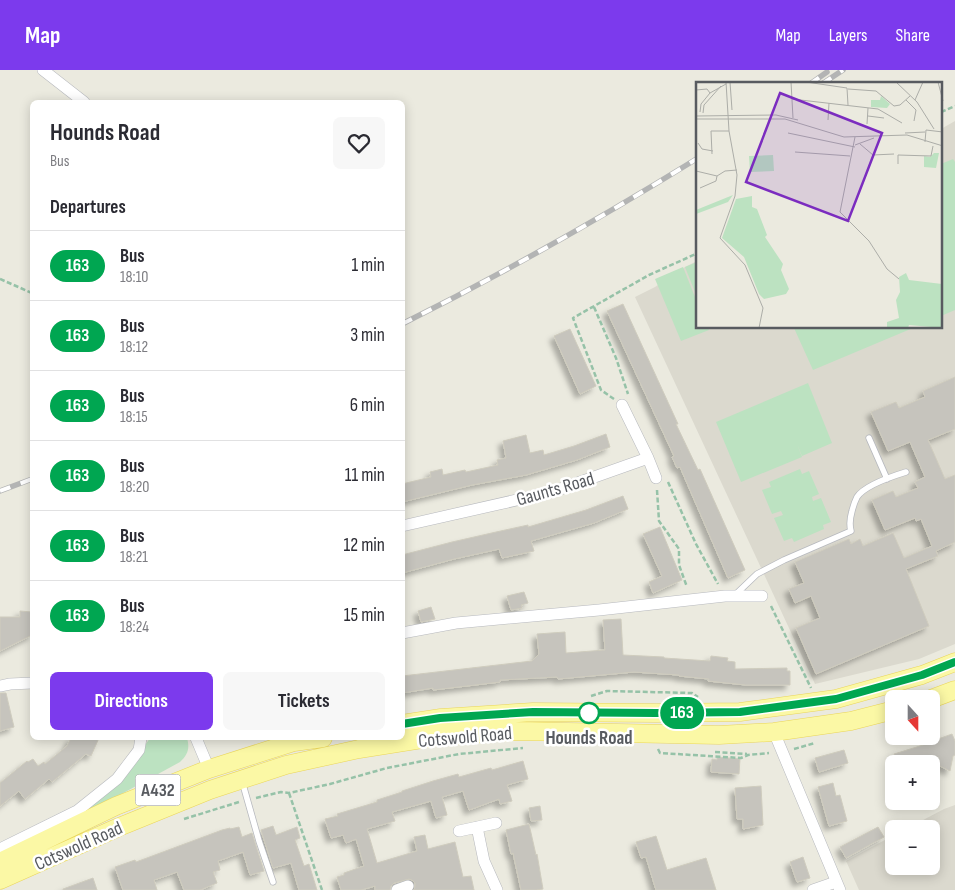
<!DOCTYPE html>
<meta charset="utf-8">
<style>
:root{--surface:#fff;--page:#f7f7f7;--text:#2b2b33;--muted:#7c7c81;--line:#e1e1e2;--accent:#7c3aed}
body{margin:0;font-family:"Sofia Sans Condensed",sans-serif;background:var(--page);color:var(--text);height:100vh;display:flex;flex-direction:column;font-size:19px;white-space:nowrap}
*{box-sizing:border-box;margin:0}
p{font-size:16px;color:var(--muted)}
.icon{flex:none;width:28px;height:28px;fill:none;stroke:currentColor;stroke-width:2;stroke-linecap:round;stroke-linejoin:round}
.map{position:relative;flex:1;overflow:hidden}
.sheet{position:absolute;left:30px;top:30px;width:375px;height:640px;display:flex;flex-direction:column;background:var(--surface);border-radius:8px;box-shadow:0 2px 12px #0003}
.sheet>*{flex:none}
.badge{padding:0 10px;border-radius:16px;font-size:18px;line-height:32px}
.needle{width:32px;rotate:159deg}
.buttons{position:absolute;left:885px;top:620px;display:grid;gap:10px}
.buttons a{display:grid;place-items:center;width:55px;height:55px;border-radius:8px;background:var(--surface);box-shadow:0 2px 12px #0003;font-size:25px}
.map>.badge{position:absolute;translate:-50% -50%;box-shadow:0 0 0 2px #fff}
h2{padding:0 20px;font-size:19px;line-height:45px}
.round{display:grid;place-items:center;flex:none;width:52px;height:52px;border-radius:8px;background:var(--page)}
.head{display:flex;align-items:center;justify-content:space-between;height:85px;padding:0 20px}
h1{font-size:24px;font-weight:700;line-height:38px}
.action{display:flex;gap:10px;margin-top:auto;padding:10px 20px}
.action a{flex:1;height:58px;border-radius:8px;background:var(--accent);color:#fff;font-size:20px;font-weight:700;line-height:58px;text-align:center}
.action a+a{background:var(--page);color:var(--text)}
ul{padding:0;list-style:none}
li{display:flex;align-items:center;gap:15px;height:70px;padding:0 20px;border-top:1px solid var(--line)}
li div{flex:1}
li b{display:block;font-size:19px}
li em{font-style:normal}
li .badge{min-width:55px;font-weight:700;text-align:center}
header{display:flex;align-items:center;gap:30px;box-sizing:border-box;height:70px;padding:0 25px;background:var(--accent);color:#fff}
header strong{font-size:24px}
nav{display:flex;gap:28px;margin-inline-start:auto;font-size:18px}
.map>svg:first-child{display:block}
.education{fill:#dbd9ce}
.green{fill:#bce2c1}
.building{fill:#c6c4bd;stroke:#cfccbe;filter:url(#shadow)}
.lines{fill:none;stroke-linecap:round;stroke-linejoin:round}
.service-casing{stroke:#b7b9be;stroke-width:7}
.minor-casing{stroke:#b7b9be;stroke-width:12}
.primary-casing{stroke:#ead55a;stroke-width:19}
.path{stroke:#96c2a8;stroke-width:2.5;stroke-dasharray:5 2.5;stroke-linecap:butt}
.service{stroke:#fff;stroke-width:5.5}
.minor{stroke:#fff;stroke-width:11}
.primary{stroke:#fbf8a5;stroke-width:18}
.rail-casing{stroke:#b3b4b4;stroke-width:5.5}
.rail{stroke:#fff;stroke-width:4;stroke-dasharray:11;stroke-linecap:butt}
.line-casing{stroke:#fff;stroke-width:11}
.line{stroke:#00a651;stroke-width:8}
.stop-dot{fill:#fff;stroke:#00a651;stroke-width:2.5}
.labels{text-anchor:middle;stroke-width:5;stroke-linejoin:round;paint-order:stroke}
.shield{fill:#fff;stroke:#8a8c90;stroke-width:1}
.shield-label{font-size:18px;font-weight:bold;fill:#585b60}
.street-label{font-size:19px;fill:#585b60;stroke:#fff}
.stop-label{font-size:19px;font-weight:bold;fill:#585b60;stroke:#fff}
.inset-road{fill:none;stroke:#acada8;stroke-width:1}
.view{fill:#7b2cbf;fill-opacity:0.15;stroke:#7b2cbf;stroke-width:2.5}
.inset-edge{fill:none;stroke:#585b60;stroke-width:2.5}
</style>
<header>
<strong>Map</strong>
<nav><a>Map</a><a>Layers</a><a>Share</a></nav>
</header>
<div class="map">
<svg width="955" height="820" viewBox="0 0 955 820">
<defs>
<filter id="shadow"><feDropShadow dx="-4.5" dy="4.5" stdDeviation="2.5" flood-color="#0004"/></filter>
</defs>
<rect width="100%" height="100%" fill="#ebeadf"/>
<path class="education" d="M955,51V574L919,589L815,614L635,227L655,217L685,197L697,191L698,258H941V59Z
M955,735V820H859L846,791L894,765V796H931V759H906L944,739Z"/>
<path class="green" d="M953,89L955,92V240L941,246V94Z
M697,192V227L685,197Z
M683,197L697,232L698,258H708L709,260L681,271L655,209Z
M794,258H913L813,300Z
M808,313L832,373L802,386L797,374L802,387L741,412L716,352Z
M800,399L802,404L809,401L819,424L812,427L813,431L821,428L831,452L823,455L824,459L794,472L792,468L784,471L774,448L783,445L781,441L772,444L762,420L771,417L769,412Z
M150,668H187C190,678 188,685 180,692L94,739L81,743L125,705Z"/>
<path class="building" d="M623,234L678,354H676L698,400L700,399L745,500L728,508L680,397L677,398L672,387L674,386L607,241Z
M570,259L596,316L580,324L554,266Z
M955,307V359L928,370L945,409L955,405V472L936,481L938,486L906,499L929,556L816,604L796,558L820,548L811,526L795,533L789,519L804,513L795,492L849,469L851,474L860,469L863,476L893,463L904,488L932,476L921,449L916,451L915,448L885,460L872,430L893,421L896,427L918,418L915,412L925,407L910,372L888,381L871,342L896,332L899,338L925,327L923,321Z
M606,364L610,377L577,390L526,405L472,415L402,432V414L431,407L430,402L442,399L443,405L465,400L466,402L498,395L497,390L506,388L503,371L526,365L530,383L543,380L544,385L574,376Z
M623,426L628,439L594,453L531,471L534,481L502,488L499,479L454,489L402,503V485L452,472L496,462L528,455V457L586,440Z
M660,457L682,510L653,523L649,512L662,506L643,464Z
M524,522L528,533L521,535L522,538L511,540L507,526Z
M431,537L435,549L421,552L418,541Z
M20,541L32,542V565L0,581V547H20Z
M621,549L623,585L664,587V588L710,591L711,586L728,588L727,591L735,592V599L787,598V601H790V615H746L708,611L709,609L679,606V605L634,602L558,609L557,607L500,610V612L433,620V618L402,623V606L532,591L539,584L537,564L565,562L566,583L605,580L603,550Z
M0,623H6L14,657L0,661Z
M952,664L955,671V685L953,686L950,701L936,694L932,696L931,694H897L894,684L939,670L938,669Z
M71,668H99L91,686L86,684L52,712L49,709L25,729L19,721L0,736V713L27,691L28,692L33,689L38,696L44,692L45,694L67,676Z
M844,680L848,693L819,702L815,688Z
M717,687L740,689L739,704L711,702L712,689L717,690Z
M523,691L528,709L507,715L512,731L500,734L499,729L469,740L463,721L442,727L447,745L436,748L431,731L392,742L395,751L367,759L377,793L417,781L414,767L425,765L428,779L455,772L463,807L471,806L474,820H414L415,817V813L412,810L409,809L394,813L391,816L390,820H375V816L361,820H341L337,807L344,805V803L364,796L356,769L346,773L343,765L331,768L325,749L338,746L337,744L377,732V730L402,722V721L433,711L458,704L459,707L491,698L492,700Z
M833,713L836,726L840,725L847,751L829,756L818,717Z
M761,716L763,755L743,759V749H737L735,718Z
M540,736L542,750L531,751L529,738Z
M529,754L536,785L537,784L543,819L536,820H521L513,783L511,784L506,760Z
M273,756L276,765L297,757L300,768L295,770L304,796L309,794L317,820H299L291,793L273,798L261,760Z
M239,757L242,767L252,763L264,801L250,805L243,782L218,791L220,800L213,802L217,813L200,820H184L177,802L154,810L157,820H123L115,797L135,790L136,792L222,760L230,758V759Z
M878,757L884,767L846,788L840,777Z
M656,766L667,800L706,788L716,820H656L646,787L641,788L636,772Z
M803,787L810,808L797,812L790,792Z
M93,808L97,820H63V819Z"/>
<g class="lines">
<defs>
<path id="service" d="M869,368L887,409
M735,525L757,504L784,490L851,461C849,454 850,448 852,441C853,437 855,431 857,427C865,415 893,406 906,402
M242,711L259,771L273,812"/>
<path id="minor" d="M43,0L84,32
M622,335L648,388L656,408
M402,456L552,422L648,388
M402,563L456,553L599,540L725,526H762
M0,616L10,614L32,613
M774,662L840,820
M196,668L209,699
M477,757L484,791L497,820
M459,761L496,753
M0,779L77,741L117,709L139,680L141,668
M397,820L408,816
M813,820L836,812"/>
<path id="primary" d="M931,629L955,620
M402,654L441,648L533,642L656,643L740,642L836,629L922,605L955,592
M0,792L116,736L209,699L294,672L323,668
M0,810L119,757L210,720L286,695L359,679L441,666L517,661L719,665L774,662L851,651L894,640"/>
</defs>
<use href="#service" class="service-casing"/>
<use href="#minor" class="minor-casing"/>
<use href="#primary" class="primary-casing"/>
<path class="path" d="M941,42L955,36
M0,209L32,223
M594,237L616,288L628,324
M614,329L601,320L573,248L649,205L698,183
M668,412L696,474L718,514
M657,420L659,451L679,479V495L687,517
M771,536L811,618
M591,626L607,621L692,623L698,627
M658,679L660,683L741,688L748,685L769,683
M794,679L815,673
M715,682L747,684
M289,723L322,820
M256,728L281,722L289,723L330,714L387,698L459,684L523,678
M184,749L239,732"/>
<use href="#service" class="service"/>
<use href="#minor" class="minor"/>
<use href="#primary" class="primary"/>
<defs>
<path id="rail" d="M810,14L827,2
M822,14L843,0
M402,254C504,203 601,148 698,88
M0,421L32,409"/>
</defs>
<use href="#rail" class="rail-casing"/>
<use href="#rail" class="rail"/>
</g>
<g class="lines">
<defs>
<path id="line" d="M402,654L440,648L533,642L656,643L740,642L836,629L922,605L955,592"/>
</defs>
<use href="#line" class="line-casing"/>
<use href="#line" class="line"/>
</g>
<circle class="stop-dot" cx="589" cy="643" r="10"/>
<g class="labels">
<rect class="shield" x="135.5" y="704.5" width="45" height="31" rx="4"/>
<g class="shield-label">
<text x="158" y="726">A432</text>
</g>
<g class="street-label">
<text transform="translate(555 418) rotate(-16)" y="7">Gaunts Road</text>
<text transform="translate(465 666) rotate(-5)" y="7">Cotswold Road</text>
<text transform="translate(78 775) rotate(-24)" y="7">Cotswold Road</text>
</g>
<g class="stop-label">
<text x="589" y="674">Hounds Road</text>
</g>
</g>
<g transform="translate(696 12)">
<rect width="246" height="246" fill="#ebeadf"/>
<path d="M185,14L194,22L191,26L175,25V18H184ZM238,71H243L240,86L228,85V74L234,75ZM77,73L78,89L54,90L53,74ZM37,113L32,120L0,132V128ZM56,114V125L61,127L71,153L69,155L87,182L85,188L93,207L90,212L68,217L63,212L48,175L26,156L40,117ZM210,191L213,198L246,202V246L213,243L212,246H191V240L203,236L200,218L204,210L203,195Z" fill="#bce2c1"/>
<path class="inset-road" d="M30,0L33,49L41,93L39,114L24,156L49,183L67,226L63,246M34,0L36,28M95,0L97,36M110,0L151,6L152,23M200,0L221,20L238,47M242,0L247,19M152,7L180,9L198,24L204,23L214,14M0,8L11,7L14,11M96,17L182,27L206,41M210,18L220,28L218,39M219,18L227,0M4,30L5,22L14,11L30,2M7,31L8,23L25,4M0,34L80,33L102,38M172,34L188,36M0,37H89L148,55L211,53L247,64M132,38L133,21M171,42L172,26M92,51L159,65M209,51L229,50M159,55L144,130L173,159L191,187L203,197M229,60L230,48L247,50M2,61L6,67L17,69M164,62L177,73L198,72M159,63L178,56M99,70L154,74M16,72L15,49H33M202,82V73L235,74L237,64M0,89L21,94L29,89L41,88M4,106L20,99L21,94"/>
<path class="view" d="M84,11L186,51L152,139L50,100Z"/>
<rect width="246" height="246" class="inset-edge"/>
</g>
</svg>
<div class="buttons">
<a><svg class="needle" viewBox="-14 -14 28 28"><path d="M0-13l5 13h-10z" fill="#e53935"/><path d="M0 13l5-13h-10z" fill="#7c7c81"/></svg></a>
<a>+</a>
<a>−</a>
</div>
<b class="badge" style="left:682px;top:643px;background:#00a651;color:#fff">163</b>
<section class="sheet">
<div class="head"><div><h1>Hounds Road</h1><p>Bus</p></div><a class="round"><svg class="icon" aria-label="heart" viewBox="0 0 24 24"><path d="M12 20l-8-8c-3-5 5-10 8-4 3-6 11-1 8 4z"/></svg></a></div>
<h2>Departures</h2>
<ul>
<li><span class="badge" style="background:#00a651;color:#fff">163</span><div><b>Bus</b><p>18:10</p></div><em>1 min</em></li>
<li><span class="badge" style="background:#00a651;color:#fff">163</span><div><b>Bus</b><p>18:12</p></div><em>3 min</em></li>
<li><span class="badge" style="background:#00a651;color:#fff">163</span><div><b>Bus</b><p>18:15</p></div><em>6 min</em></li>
<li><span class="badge" style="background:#00a651;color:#fff">163</span><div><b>Bus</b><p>18:20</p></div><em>11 min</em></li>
<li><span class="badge" style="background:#00a651;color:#fff">163</span><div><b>Bus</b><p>18:21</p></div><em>12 min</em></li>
<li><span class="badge" style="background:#00a651;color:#fff">163</span><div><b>Bus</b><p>18:24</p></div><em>15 min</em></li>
</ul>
<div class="action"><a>Directions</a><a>Tickets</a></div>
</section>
</div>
